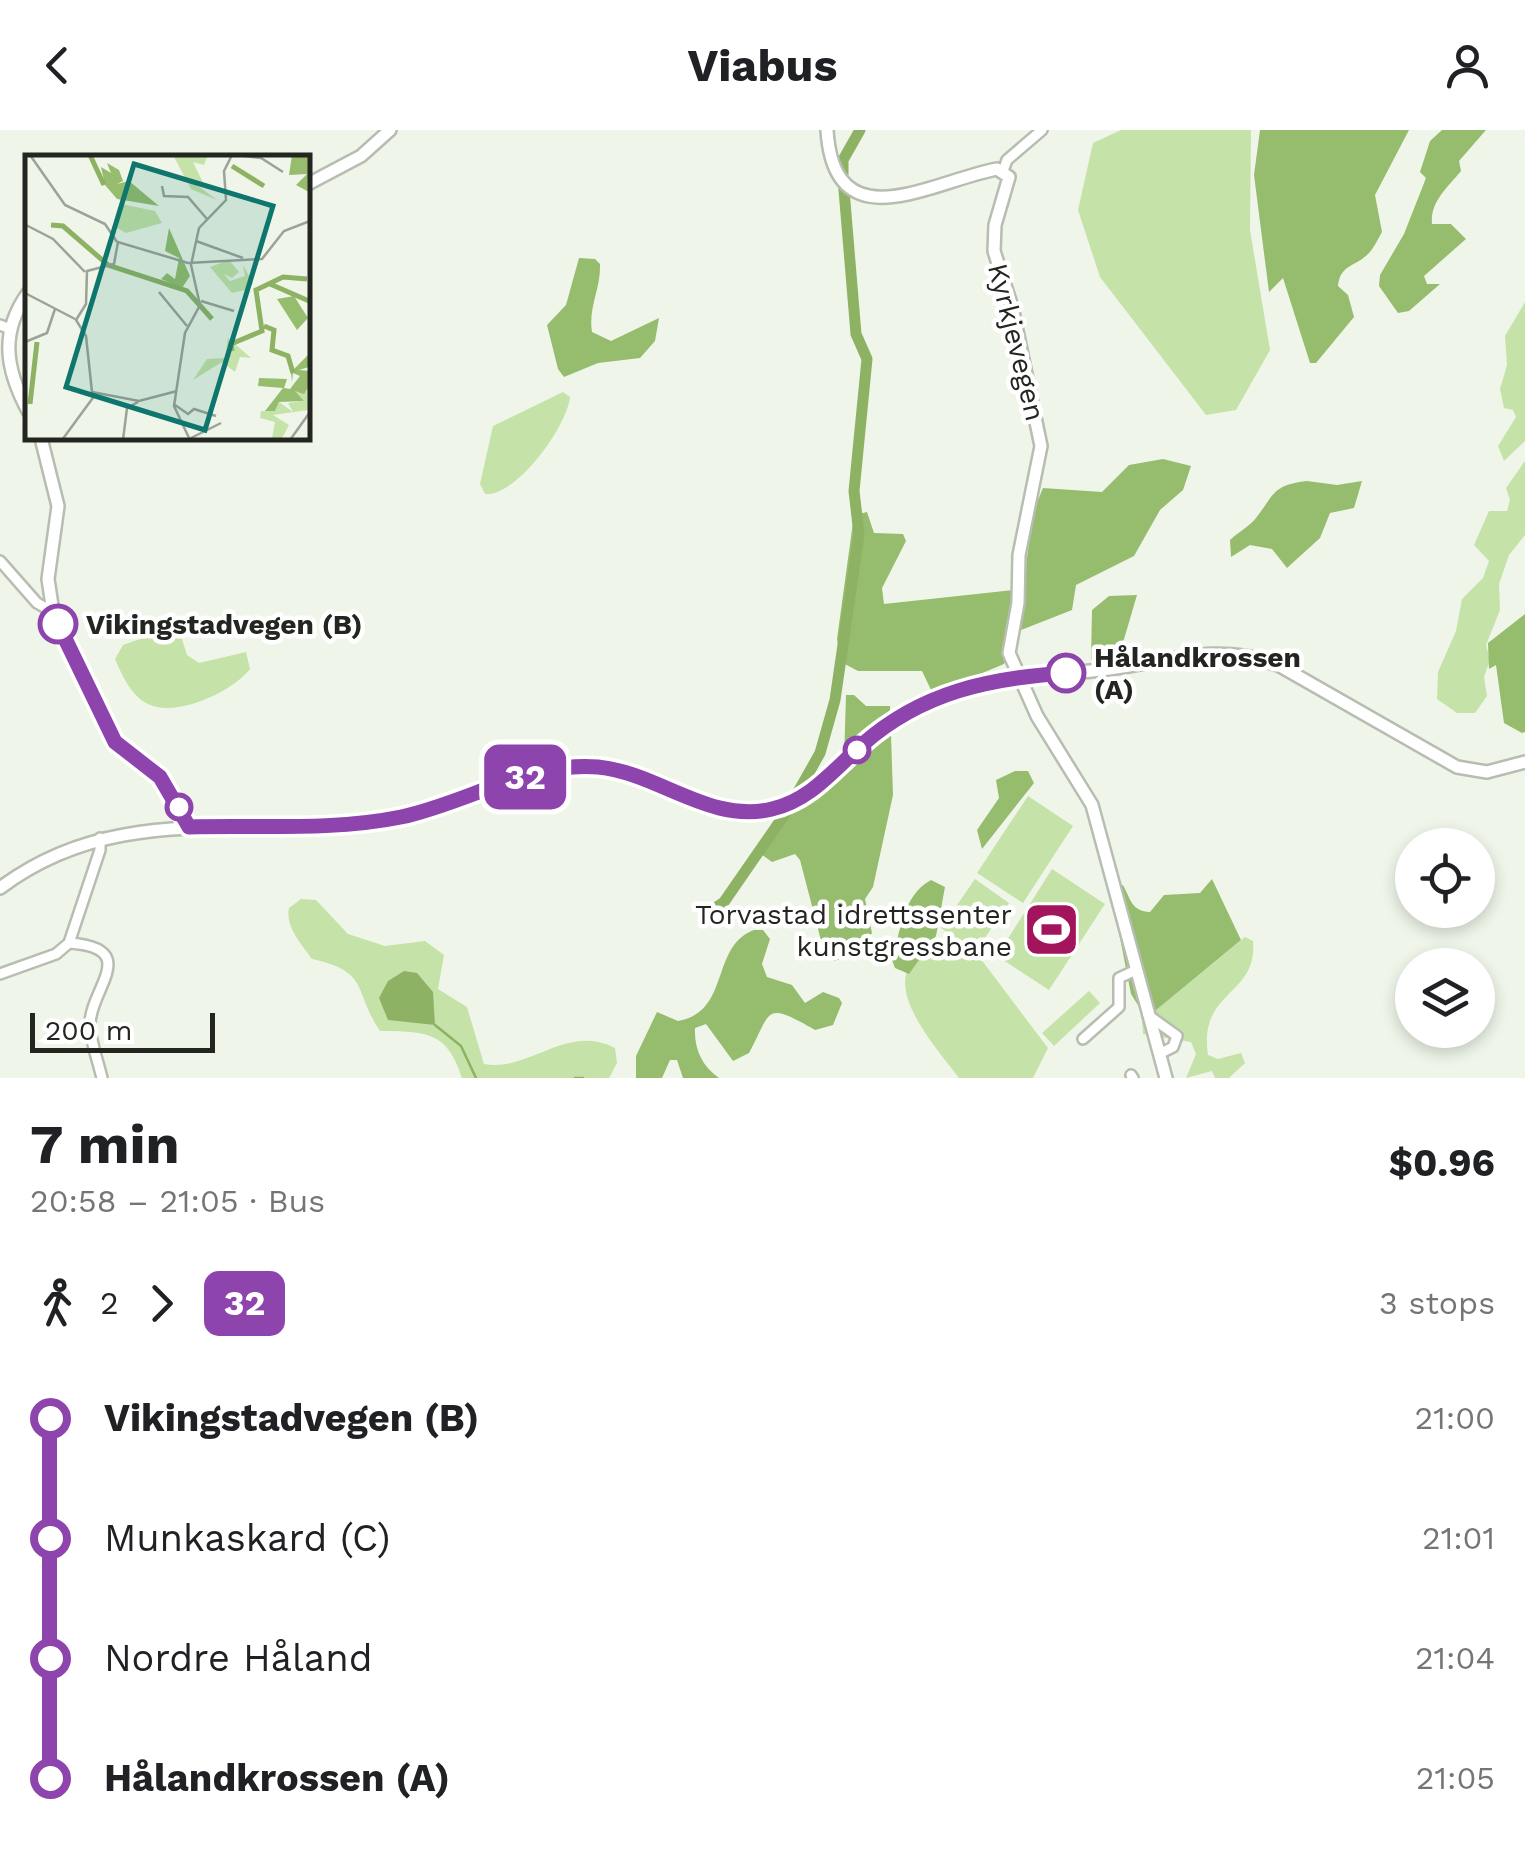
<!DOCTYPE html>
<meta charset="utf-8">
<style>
:root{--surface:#fff;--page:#f2f2f2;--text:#202124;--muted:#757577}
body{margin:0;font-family:"Work Sans",sans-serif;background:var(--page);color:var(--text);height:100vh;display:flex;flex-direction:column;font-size:38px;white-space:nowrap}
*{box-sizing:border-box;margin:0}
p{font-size:32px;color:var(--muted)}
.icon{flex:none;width:55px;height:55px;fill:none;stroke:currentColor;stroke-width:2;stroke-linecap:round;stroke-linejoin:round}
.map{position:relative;height:948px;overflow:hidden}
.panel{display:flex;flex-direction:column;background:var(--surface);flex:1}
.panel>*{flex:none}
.badge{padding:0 20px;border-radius:15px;font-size:35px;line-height:65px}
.buttons{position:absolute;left:1395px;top:698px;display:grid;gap:20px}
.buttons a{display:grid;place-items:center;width:100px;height:100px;border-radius:50%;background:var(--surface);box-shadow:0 5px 15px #0003;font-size:50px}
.scale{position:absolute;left:30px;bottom:25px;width:185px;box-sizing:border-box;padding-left:10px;border:5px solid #232521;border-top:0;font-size:28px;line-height:35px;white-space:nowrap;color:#232521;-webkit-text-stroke:8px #fff;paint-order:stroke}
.map>.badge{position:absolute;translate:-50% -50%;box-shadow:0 0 0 5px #fff}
.legs{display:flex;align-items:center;gap:15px;height:110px;padding:0 30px;font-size:32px}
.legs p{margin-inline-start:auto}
.head{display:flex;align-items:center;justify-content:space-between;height:170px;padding:0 30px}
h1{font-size:55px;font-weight:700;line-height:75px}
ul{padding:0 30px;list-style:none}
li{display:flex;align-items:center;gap:35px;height:120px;font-size:38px}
li i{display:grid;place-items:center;width:15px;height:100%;margin:0 12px;background:currentColor}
li i::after{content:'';width:25px;height:25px;margin:-12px;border:8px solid;border-radius:50%;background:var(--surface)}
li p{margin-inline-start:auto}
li:first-child i{background:linear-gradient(#0000 50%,currentColor 0)}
li:last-child i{background:linear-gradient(currentColor 50%,#0000 0)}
header{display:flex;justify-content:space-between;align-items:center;height:130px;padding:0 30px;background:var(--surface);font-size:45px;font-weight:700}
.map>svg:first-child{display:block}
.green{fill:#c5e2a8;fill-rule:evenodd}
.forest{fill:#96bc6e}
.water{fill:#8db264}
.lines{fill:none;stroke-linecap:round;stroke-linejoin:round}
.stream{stroke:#8db264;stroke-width:2.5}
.river{stroke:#8db264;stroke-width:11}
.minor-casing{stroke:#b7bdb1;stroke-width:14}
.major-casing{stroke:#b7bdb1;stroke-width:16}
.minor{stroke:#fff;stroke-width:9}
.major{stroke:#fff;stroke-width:11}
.line-1-casing{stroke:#fff;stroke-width:22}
.line-1{stroke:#8e44ad;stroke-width:15}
.stop-1-dot{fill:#fff;stroke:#8e44ad;stroke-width:5}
.labels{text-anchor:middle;stroke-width:9;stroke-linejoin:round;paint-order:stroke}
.street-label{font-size:28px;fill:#232521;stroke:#fff}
.stop-label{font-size:28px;font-weight:bold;fill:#232521;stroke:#fff;text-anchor:start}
.poi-label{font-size:28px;fill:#232521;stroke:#fff;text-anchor:end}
.inset-river{fill:none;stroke:#8db264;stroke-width:5}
.inset-road{fill:none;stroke:#9da299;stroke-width:2.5}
.view{fill:#0f766e;fill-opacity:0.15;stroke:#0f766e;stroke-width:5}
.inset-edge{fill:none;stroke:#232521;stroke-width:5}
</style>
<header><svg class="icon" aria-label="back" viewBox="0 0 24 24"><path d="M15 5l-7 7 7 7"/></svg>Viabus<svg class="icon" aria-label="person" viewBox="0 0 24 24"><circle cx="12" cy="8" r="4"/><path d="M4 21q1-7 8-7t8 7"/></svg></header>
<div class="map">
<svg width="1525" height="948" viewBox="0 0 1525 948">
<rect width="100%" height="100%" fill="#eff6e9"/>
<path class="green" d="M1121,0H1251L1250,100L1270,220L1236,280L1206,285L1100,147L1078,80L1093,13Z
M1525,172V311L1504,331L1498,316L1516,287L1513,280L1504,278L1500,259L1507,235L1505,206Z
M563,262L570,267C567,297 516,367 485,364L480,354L493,296Z
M1525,331V405L1509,425L1499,454L1500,480L1486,515L1490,530L1484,547L1487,566L1475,583H1457L1437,569L1438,542L1456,501L1462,469L1483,448L1489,431L1474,415L1489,381H1507L1510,370L1506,358Z
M168,499L179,500L187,525L199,533L246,522L250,539C232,562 176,588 148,574C131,566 122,545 115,529L123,515Z
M1028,666L1073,696L1023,773L977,743Z
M1052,739L1105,774L1049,860L997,826Z
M975,749L1009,773L975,822L941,798Z
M301,769L316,770L348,804L385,816L425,811L444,825L438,859L467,877L484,934C530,942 567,893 615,918L617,933L609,948H462C447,900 425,902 380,901C353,861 371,842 312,829C301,814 285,796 289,778ZM404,841L434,895L379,868L389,851Z
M1245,807L1253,811C1258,867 1198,859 1208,925L1218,929L1241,923L1245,933L1229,948H1215L1212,941L1186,948L1196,924L1191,912L1143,904L1141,880L1155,881Z
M948,816L980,828L1048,918L1033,948H959C932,912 859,833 948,816Z
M1089,861L1100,873L1054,916L1042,903Z"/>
<path class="forest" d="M1260,0H1409L1375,65L1382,102C1378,109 1373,120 1367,125C1354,137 1340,135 1338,156L1348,165L1354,187L1316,233H1310L1283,148L1269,162L1254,45Z
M1442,0H1486L1459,31L1461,41C1447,58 1430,72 1432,94H1451L1466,109L1424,146L1427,154H1440L1409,181L1398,183L1379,156L1380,145L1404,104L1426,48L1420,42L1430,11Z
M579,128L595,129L600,134C601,159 588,177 592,202L611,211L659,188L655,211L640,228L598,233L564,247L558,239L547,195L566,175Z
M1163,329L1191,336L1183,360L1160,380L1134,426L1076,455L1072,480L1016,502L1004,534L937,562H932L922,541H858L841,532L837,509L854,385L867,382L874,403L903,404L906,411L882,458L884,474L1023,459L1033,382L1043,358L1102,362L1129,335Z
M1307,351L1337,355L1362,351L1354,378L1330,383L1320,408L1287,438L1272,419L1250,415L1231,427L1230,410C1238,402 1249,397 1256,388C1274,365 1272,355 1307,351Z
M1137,465L1122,516L1108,530H1091L1092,480L1109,466Z
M1525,484V602L1522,603L1504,593L1496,535L1489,539L1488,513Z
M846,565H854L866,576H890L893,665L873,757L865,769L872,803L855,824L834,831L824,822L800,730L795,724L772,732L758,722L778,695L844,631Z
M1015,641H1028L1034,653L982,719L977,700L999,668L996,650Z
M1212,749L1241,810L1155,881L1141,880L1131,864L1111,762L1123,755C1130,768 1132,782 1150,782L1164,765L1200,763Z
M931,750L945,757L936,806L909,844L895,838L892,830C901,801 902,766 931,750Z
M754,800H763L770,809L762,834L767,847L792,855L805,873L823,862L839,868L842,873L833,895L815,900C763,870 772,881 749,923L733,931L706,894L695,898C694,919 702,936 719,948H683L677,930H670L662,948H636V926L657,882L678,891C731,882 710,816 754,800Z"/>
<path class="water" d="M404,841L417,843L433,862L435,895L388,890L379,868L388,851Z"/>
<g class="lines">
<path class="stream" d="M435,895L461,916L476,948
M575,948H583"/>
<path class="river" d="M709,782L724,772L789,678L820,623L835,570L859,404L854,361L867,229L856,204L843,48V30L860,0"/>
<defs>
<path id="minor" d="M1003,41L1007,30L1042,0
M0,195L5,197
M0,431L37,473L53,482
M69,813C142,818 90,859 90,894C90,910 98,931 102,948
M0,844L56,824L69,813L100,720V708
M1148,885L1177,906L1173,917L1159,924
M1083,909L1119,877V848L1136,840
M1131,945L1133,948"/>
<path id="major" d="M827,0C834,114 932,51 997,39L1009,47L995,95L994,121L1012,177L1041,316L1019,425L1018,473L1009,523L1037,586L1092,675L1166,948
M308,54L361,26L390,0
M28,163C0,202 5,238 28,281
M41,308L58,376L48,449L53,482L115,612L160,647L189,697
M0,758C122,666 257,713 394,688C460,676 523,633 591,637C652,640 702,691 764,681C822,672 856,612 905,584C970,545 1036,548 1109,539C1167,531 1223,512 1280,536L1457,637L1487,642L1525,632"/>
</defs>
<use href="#minor" class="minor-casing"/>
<use href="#major" class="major-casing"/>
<use href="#minor" class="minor"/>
<use href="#major" class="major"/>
</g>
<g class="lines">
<defs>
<path id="line-1" d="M58,494L115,612L160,647L189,697C259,695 333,701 401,687C467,673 530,631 598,637C659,643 709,694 772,679C811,670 834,639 863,614C922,562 990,548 1066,543"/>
</defs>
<use href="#line-1" class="line-1-casing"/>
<use href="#line-1" class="line-1"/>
</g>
<defs>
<symbol id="stadium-square" viewBox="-11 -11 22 22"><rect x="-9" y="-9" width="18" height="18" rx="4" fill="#a2155c" stroke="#fff"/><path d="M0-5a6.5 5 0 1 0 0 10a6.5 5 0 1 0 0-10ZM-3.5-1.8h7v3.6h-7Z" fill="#fff"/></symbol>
</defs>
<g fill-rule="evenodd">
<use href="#stadium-square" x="1020" y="768" width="63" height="63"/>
</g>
<g class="stop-1-dot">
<circle cx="58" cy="494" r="18"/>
<circle cx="1066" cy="543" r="18"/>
<circle cx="857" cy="620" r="12"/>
<circle cx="179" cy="677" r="12"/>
</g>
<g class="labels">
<g class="street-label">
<text transform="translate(1017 212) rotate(76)" y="10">Kyrkjevegen</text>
</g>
<g class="stop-label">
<text x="86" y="504">Vikingstadvegen (B)</text>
<text x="1094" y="537">Hålandkrossen<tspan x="1094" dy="32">(A)</tspan></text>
</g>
<g class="poi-label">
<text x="1012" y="794">Torvastad idrettssenter<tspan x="1012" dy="32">kunstgressbane</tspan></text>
</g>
</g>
<g transform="translate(25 25)">
<rect width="285" height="285" fill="#eff6e9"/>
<path d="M148,0H183L179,10L168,7L180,32L168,27L192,45L166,34ZM96,49L130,56L137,68L101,78L92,73ZM204,105L214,117L207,123L199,119L205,126L220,121L218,110L228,128L224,134L207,138L185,112ZM203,183L226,203L215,202L210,217L197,207L168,225L182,204L200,203ZM285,230L283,255L248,260L264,270L256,285L247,283L250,267L235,263L236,256H250L254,247L268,257L263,248L279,246L269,236L281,237Z" fill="#c5e2a8"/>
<path d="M267,0H285L284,37L271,30L282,19L264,20ZM82,8L94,15L98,26L92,29L104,26L134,51L92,44L80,30L76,12L86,18ZM144,73L165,121L157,133L136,124L142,118L150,124L154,103L140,96ZM269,141L283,163L272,175L252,144ZM285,198L284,212L274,215L285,216V230L279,239L270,236L279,246L254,247L250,256H240L258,233L233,231L234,223L262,224L259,233L265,234L275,221L268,218L267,227L266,217Z" fill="#96bc6e"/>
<path class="inset-river" d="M65,0L79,30M207,11L239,31M26,70L38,71L83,110L162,136L187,164M245,129L284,146M239,171L249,175L247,195L263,201L268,218M207,196L206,189L237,176L231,135L258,122L282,124M5,249L12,187"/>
<path class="inset-road" d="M5,0L40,50L80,69L92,87M212,0L236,3L258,17M137,31L139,41L163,42L182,64M1,70L28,84L60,117M171,86L218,103M134,137L162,171M0,138L50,164M176,146L209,156M0,187L22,178L30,154M152,236L114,246L67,237L61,181L51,165L61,149L62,116L89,109L93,87L163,108L237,104L259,76L285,66M150,250L163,259L169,254L191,261M166,283L196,268M37,285L70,240M98,285L102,253L113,247M165,285L149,251L160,178L175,150L166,110L174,73L201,45L199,16L207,0M265,285L285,257"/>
<path class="view" d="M109,9L248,51L180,275L41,232Z"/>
<rect width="285" height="285" class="inset-edge"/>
</g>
</svg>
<div class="buttons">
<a><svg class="icon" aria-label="locate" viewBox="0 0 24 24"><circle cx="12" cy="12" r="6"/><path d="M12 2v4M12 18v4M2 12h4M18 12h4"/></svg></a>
<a><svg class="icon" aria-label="layers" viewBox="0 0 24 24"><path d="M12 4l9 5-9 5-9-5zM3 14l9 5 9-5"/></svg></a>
</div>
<div class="scale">200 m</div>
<b class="badge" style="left:525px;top:647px;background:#8e44ad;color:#fff">32</b>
</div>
<section class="panel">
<div class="head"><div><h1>7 min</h1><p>20:58 – 21:05 · Bus</p></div><b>$0.96</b></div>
<div class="legs"><svg class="icon" aria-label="walk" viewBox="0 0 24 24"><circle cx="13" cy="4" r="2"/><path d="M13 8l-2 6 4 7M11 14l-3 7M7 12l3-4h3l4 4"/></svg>2<svg class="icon" aria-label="forward" viewBox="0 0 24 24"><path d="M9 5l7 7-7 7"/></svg><b class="badge" style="background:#8e44ad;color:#fff">32</b><p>3 stops</p></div>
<ul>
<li><i style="color:#8e44ad"></i><b>Vikingstadvegen (B)</b><p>21:00</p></li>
<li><i style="color:#8e44ad"></i><span>Munkaskard (C)</span><p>21:01</p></li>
<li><i style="color:#8e44ad"></i><span>Nordre Håland</span><p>21:04</p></li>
<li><i style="color:#8e44ad"></i><b>Hålandkrossen (A)</b><p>21:05</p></li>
</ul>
</section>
